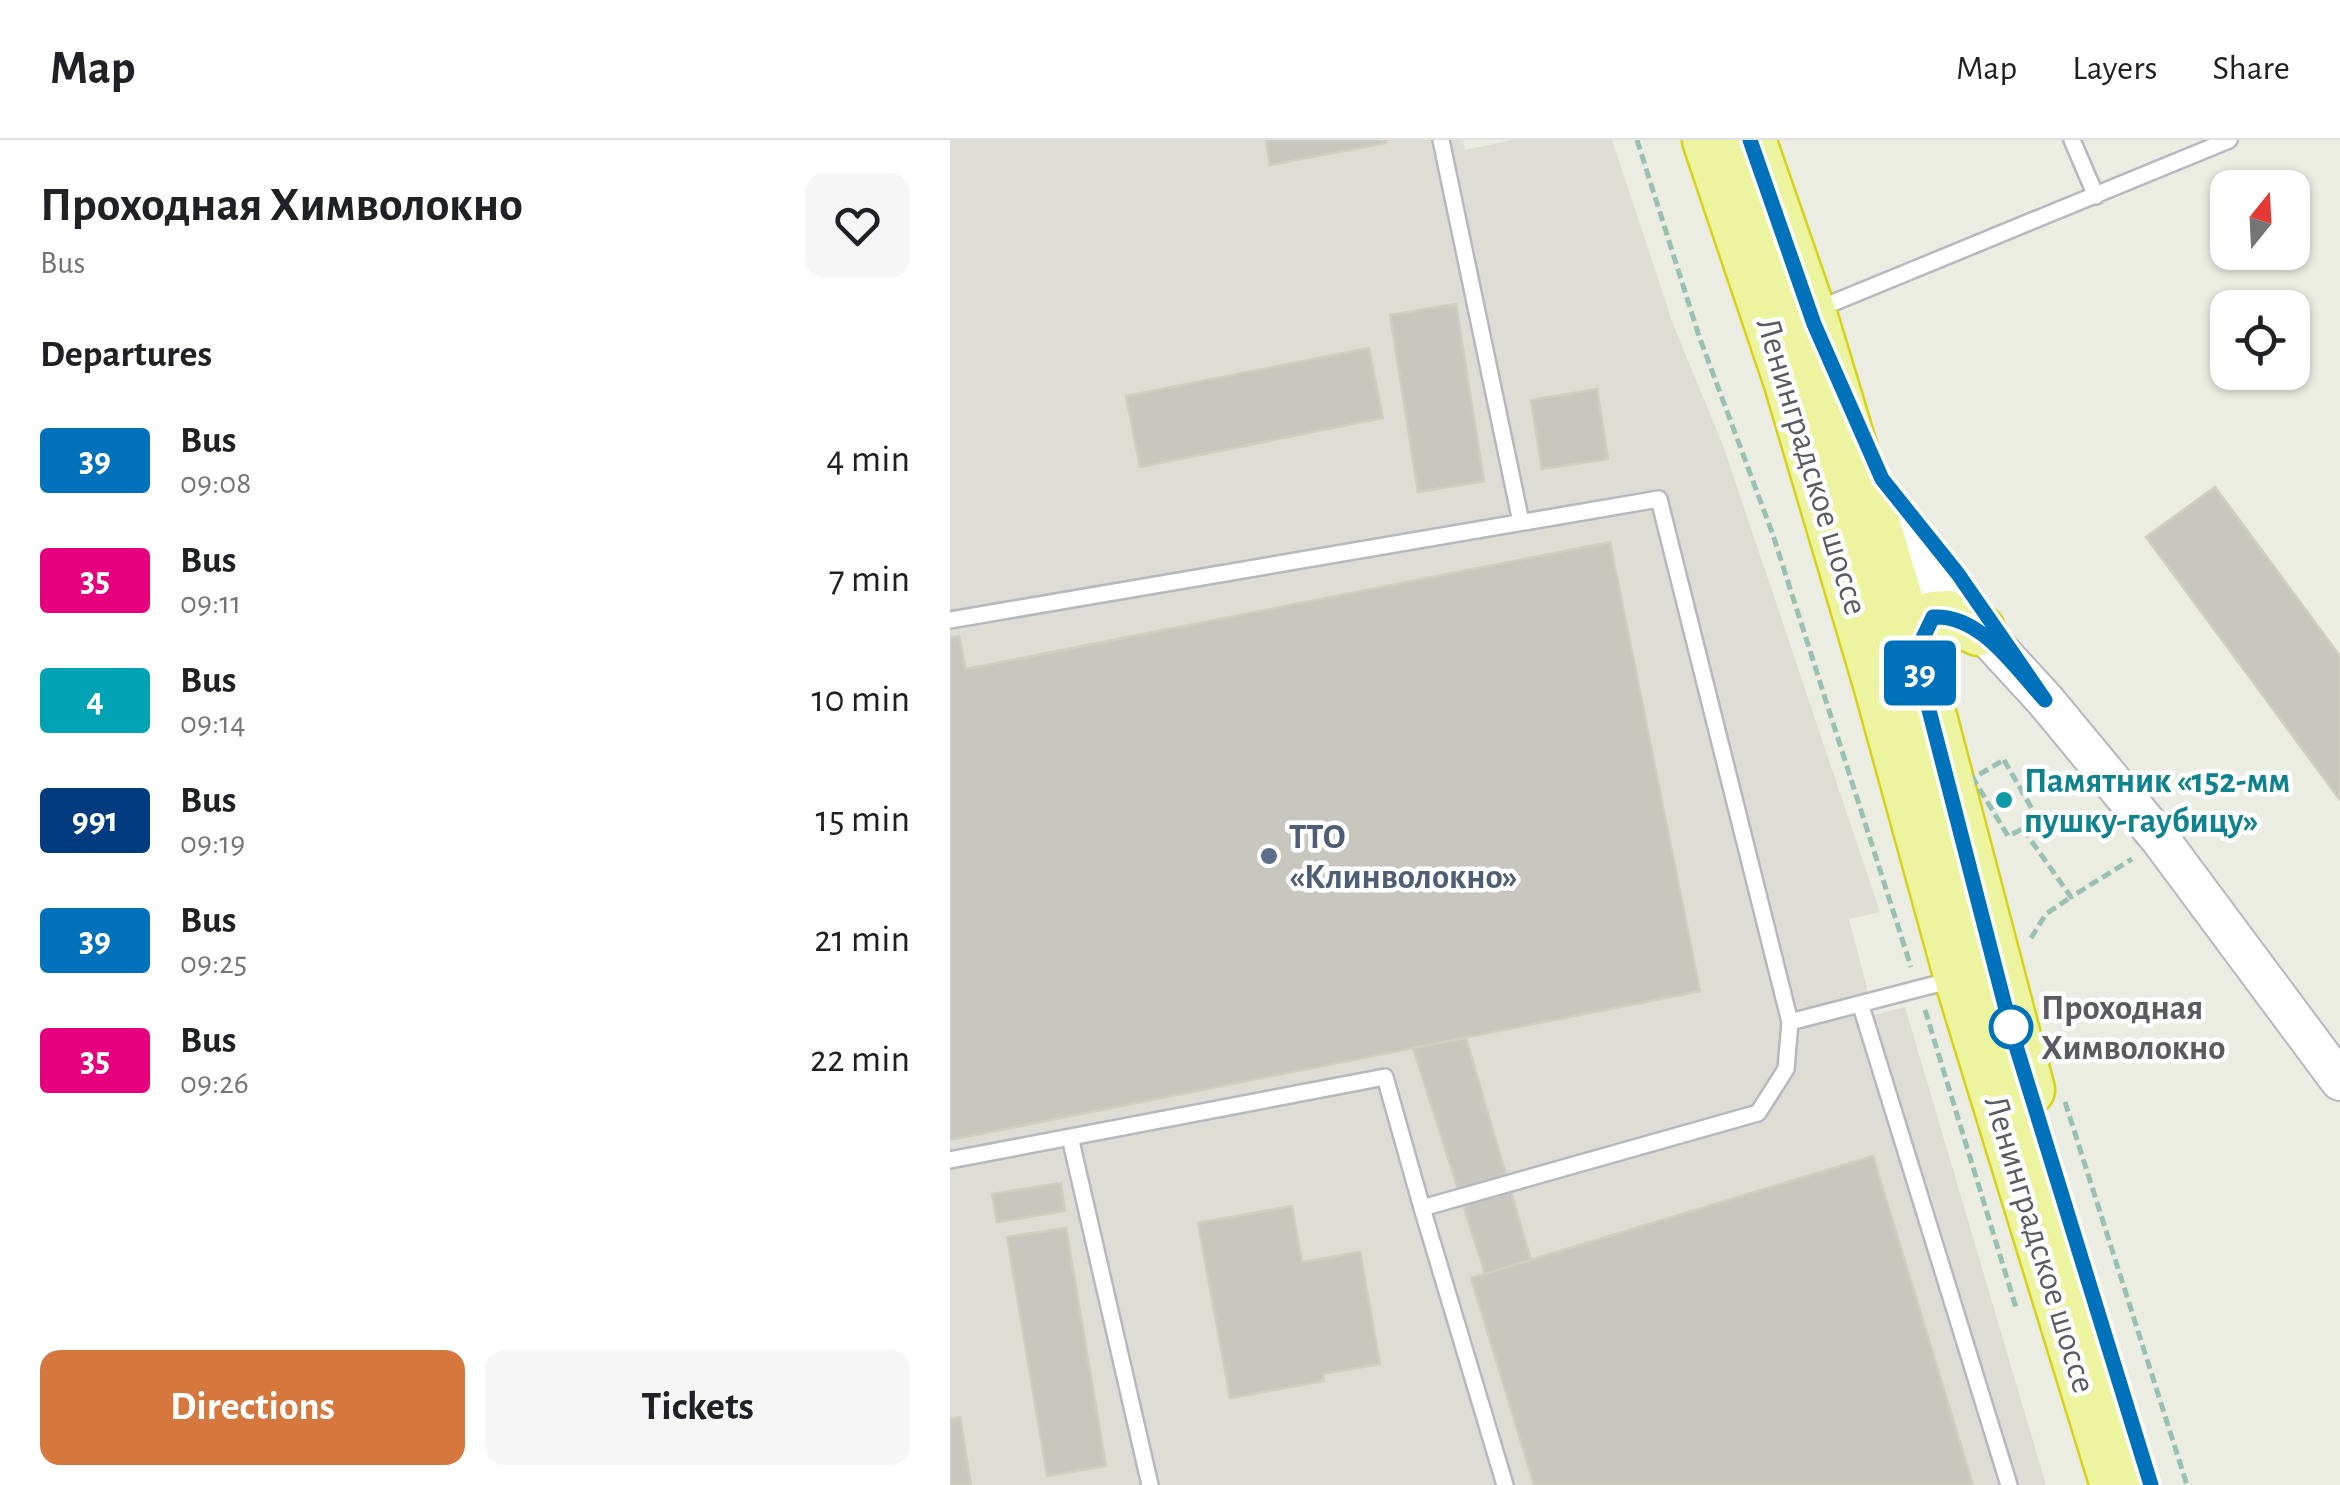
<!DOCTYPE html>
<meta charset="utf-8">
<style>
:root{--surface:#fff;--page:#f6f6f6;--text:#202124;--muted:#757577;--line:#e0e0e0;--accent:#d6773d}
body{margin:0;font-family:"Alegreya Sans",sans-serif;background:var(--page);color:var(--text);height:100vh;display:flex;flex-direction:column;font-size:38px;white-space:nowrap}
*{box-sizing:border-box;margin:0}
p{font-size:32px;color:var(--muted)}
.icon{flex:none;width:55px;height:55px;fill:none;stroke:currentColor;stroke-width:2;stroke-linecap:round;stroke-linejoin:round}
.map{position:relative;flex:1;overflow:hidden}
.drawer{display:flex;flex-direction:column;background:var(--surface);width:950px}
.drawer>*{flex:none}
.badge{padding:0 20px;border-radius:8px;font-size:35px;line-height:65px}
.needle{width:65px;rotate:18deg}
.fabs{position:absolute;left:1260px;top:30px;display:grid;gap:20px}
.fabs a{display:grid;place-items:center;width:100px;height:100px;border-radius:20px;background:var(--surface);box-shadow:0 2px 8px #0004;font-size:50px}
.map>.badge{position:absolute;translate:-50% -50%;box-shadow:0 0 0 5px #fff}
h2{padding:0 40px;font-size:38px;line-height:90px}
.round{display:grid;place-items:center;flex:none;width:105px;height:105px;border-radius:20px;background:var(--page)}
.headline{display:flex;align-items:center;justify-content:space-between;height:170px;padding:0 40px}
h1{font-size:48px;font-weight:700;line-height:75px}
.button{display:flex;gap:20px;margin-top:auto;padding:20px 40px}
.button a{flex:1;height:115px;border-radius:20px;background:var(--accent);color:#fff;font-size:40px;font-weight:700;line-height:115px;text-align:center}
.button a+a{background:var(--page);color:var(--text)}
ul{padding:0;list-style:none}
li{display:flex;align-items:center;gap:30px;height:120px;padding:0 40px}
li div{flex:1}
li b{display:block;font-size:38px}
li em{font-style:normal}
li .badge{min-width:110px;font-weight:700;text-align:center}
header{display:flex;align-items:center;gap:60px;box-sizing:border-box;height:140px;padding:0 50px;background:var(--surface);border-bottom:2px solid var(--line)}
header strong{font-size:48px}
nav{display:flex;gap:55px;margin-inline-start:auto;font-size:35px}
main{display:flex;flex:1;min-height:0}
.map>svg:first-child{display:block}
.industrial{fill:#ddddd6}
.building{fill:#c7c7bf;stroke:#cfcfc1;stroke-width:2.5}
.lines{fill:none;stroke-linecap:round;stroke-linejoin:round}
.service-casing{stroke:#b7b8bd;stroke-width:20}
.tertiary-casing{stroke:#b7b8bd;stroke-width:42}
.trunk-casing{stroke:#d6d317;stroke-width:55}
.path{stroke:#9ac0b1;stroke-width:5;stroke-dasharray:10 5;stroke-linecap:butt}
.service{stroke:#fff;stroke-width:15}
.tertiary{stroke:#fff;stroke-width:38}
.trunk{stroke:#ecf4a0;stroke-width:50}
.line-casing{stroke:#fff;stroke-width:22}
.line{stroke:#0072bc;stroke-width:15}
.culture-dot{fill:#0f9aa8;stroke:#fff;stroke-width:4}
.service-dot{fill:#5c6f8a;stroke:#fff;stroke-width:4}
.stop-dot{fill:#fff;stroke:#0072bc;stroke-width:5}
.labels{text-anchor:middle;stroke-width:9;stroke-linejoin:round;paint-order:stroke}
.street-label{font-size:35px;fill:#5a5b61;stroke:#fff}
.culture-label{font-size:35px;font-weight:bold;fill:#0d838f;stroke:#fff;text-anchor:start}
.service-label{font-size:35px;font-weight:bold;fill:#4e5e75;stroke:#fff;text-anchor:start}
.stop-label{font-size:35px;font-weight:bold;fill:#5a5b61;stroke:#fff;text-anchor:start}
</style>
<header>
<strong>Map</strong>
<nav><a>Map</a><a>Layers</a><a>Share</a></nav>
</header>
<main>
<section class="drawer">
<div class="headline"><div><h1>Проходная Химволокно</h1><p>Bus</p></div><a class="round"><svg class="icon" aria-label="heart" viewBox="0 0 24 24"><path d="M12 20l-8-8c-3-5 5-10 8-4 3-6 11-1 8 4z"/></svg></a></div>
<h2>Departures</h2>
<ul>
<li><span class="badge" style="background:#0072bc;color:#fff">39</span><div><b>Bus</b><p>09:08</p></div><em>4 min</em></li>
<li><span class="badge" style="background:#e6007e;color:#fff">35</span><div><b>Bus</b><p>09:11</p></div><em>7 min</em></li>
<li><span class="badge" style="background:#00a3b4;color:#fff">4</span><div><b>Bus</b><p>09:14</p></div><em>10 min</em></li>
<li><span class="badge" style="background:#003b80;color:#fff">991</span><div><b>Bus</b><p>09:19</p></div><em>15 min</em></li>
<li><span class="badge" style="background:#0072bc;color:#fff">39</span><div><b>Bus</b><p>09:25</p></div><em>21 min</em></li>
<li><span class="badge" style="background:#e6007e;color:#fff">35</span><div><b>Bus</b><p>09:26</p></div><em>22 min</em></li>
</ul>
<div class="button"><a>Directions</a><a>Tickets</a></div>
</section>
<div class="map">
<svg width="1390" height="1345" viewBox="0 0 1390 1345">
<rect width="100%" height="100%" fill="#ebece2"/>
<path class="industrial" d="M0,0H513L515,10L562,0H662L723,184L774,308L930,772L899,779L924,875L955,867L1096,1345H0Z"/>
<path class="building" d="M316,0H436V3L320,25Z
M506,164L534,341L468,352L440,175Z
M419,208L433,278L190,327L176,256Z
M647,249L658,319L592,329L581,260Z
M1265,347L1390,516V660L1196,397Z
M660,402L750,851L0,1000V498L9,496L16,529Z
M516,898L581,1120L535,1134L463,908Z
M923,1016L1023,1345H584L521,1138Z
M111,1043L115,1071L47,1082L42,1054Z
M342,1066L352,1122L410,1112L430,1224L373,1234L374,1241L280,1258L248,1083Z
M116,1088L156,1326L97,1336L57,1097Z
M10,1277L21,1345H0V1279Z"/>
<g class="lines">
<defs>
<path id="service" d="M491,0L571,382
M1122,0L1146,56
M868,169L1279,0
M0,480L709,359L840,882L1006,839
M911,866L1059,1345
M120,997L200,1345
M0,1020L435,937L472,1068
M555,1345L472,1068L808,973L836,929L840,882"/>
<path id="tertiary" d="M927,361L980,435L1095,560L1210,699L1390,941"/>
<path id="trunk" d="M758,0L839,240L929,544L1010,838L1166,1345
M800,0L864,184L969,531L1079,950
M969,531L970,504L983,477L999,476L1029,490"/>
</defs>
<use href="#service" class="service-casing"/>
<use href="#tertiary" class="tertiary-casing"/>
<use href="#trunk" class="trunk-casing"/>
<path class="path" d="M687,0L749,196L823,395L961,827
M1054,620L1089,681L1058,696L1023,638Z
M1073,689L1121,757L1182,719
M1081,798L1096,774L1121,757
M975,870L1067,1171
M1115,962L1237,1345"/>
<use href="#service" class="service"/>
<use href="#tertiary" class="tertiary"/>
<use href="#trunk" class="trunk"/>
</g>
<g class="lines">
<defs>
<path id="line" d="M800,0L864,184L932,339L1008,434L1095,560C1065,528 1031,474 983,477L970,504L969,531L1062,893L1201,1345"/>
</defs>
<use href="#line" class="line-casing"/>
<use href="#line" class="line"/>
</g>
<circle class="culture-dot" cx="1054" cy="660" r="10"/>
<circle class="service-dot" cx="319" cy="716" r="10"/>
<circle class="stop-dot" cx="1061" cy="887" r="20"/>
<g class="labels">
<g class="street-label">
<text transform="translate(863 326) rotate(73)" y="12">Ленинградское шоссе</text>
<text transform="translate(1091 1104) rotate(73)" y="12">Ленинградское шоссе</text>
</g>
<g class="culture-label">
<text x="1074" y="652">Памятник «152-мм<tspan x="1074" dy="40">пушку-гаубицу»</tspan></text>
</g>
<g class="service-label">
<text x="339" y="708">ТТО<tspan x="339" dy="40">«Клинволокно»</tspan></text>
</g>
<g class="stop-label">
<text x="1091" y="879">Проходная<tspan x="1091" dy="40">Химволокно</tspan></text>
</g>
</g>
</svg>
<div class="fabs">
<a><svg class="needle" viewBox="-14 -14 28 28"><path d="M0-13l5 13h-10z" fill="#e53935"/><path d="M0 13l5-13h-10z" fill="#757577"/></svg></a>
<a><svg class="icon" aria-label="locate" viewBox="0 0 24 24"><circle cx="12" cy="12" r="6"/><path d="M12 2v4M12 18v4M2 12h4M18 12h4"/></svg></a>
</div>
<b class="badge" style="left:970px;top:533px;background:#0072bc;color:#fff">39</b>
</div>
</main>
